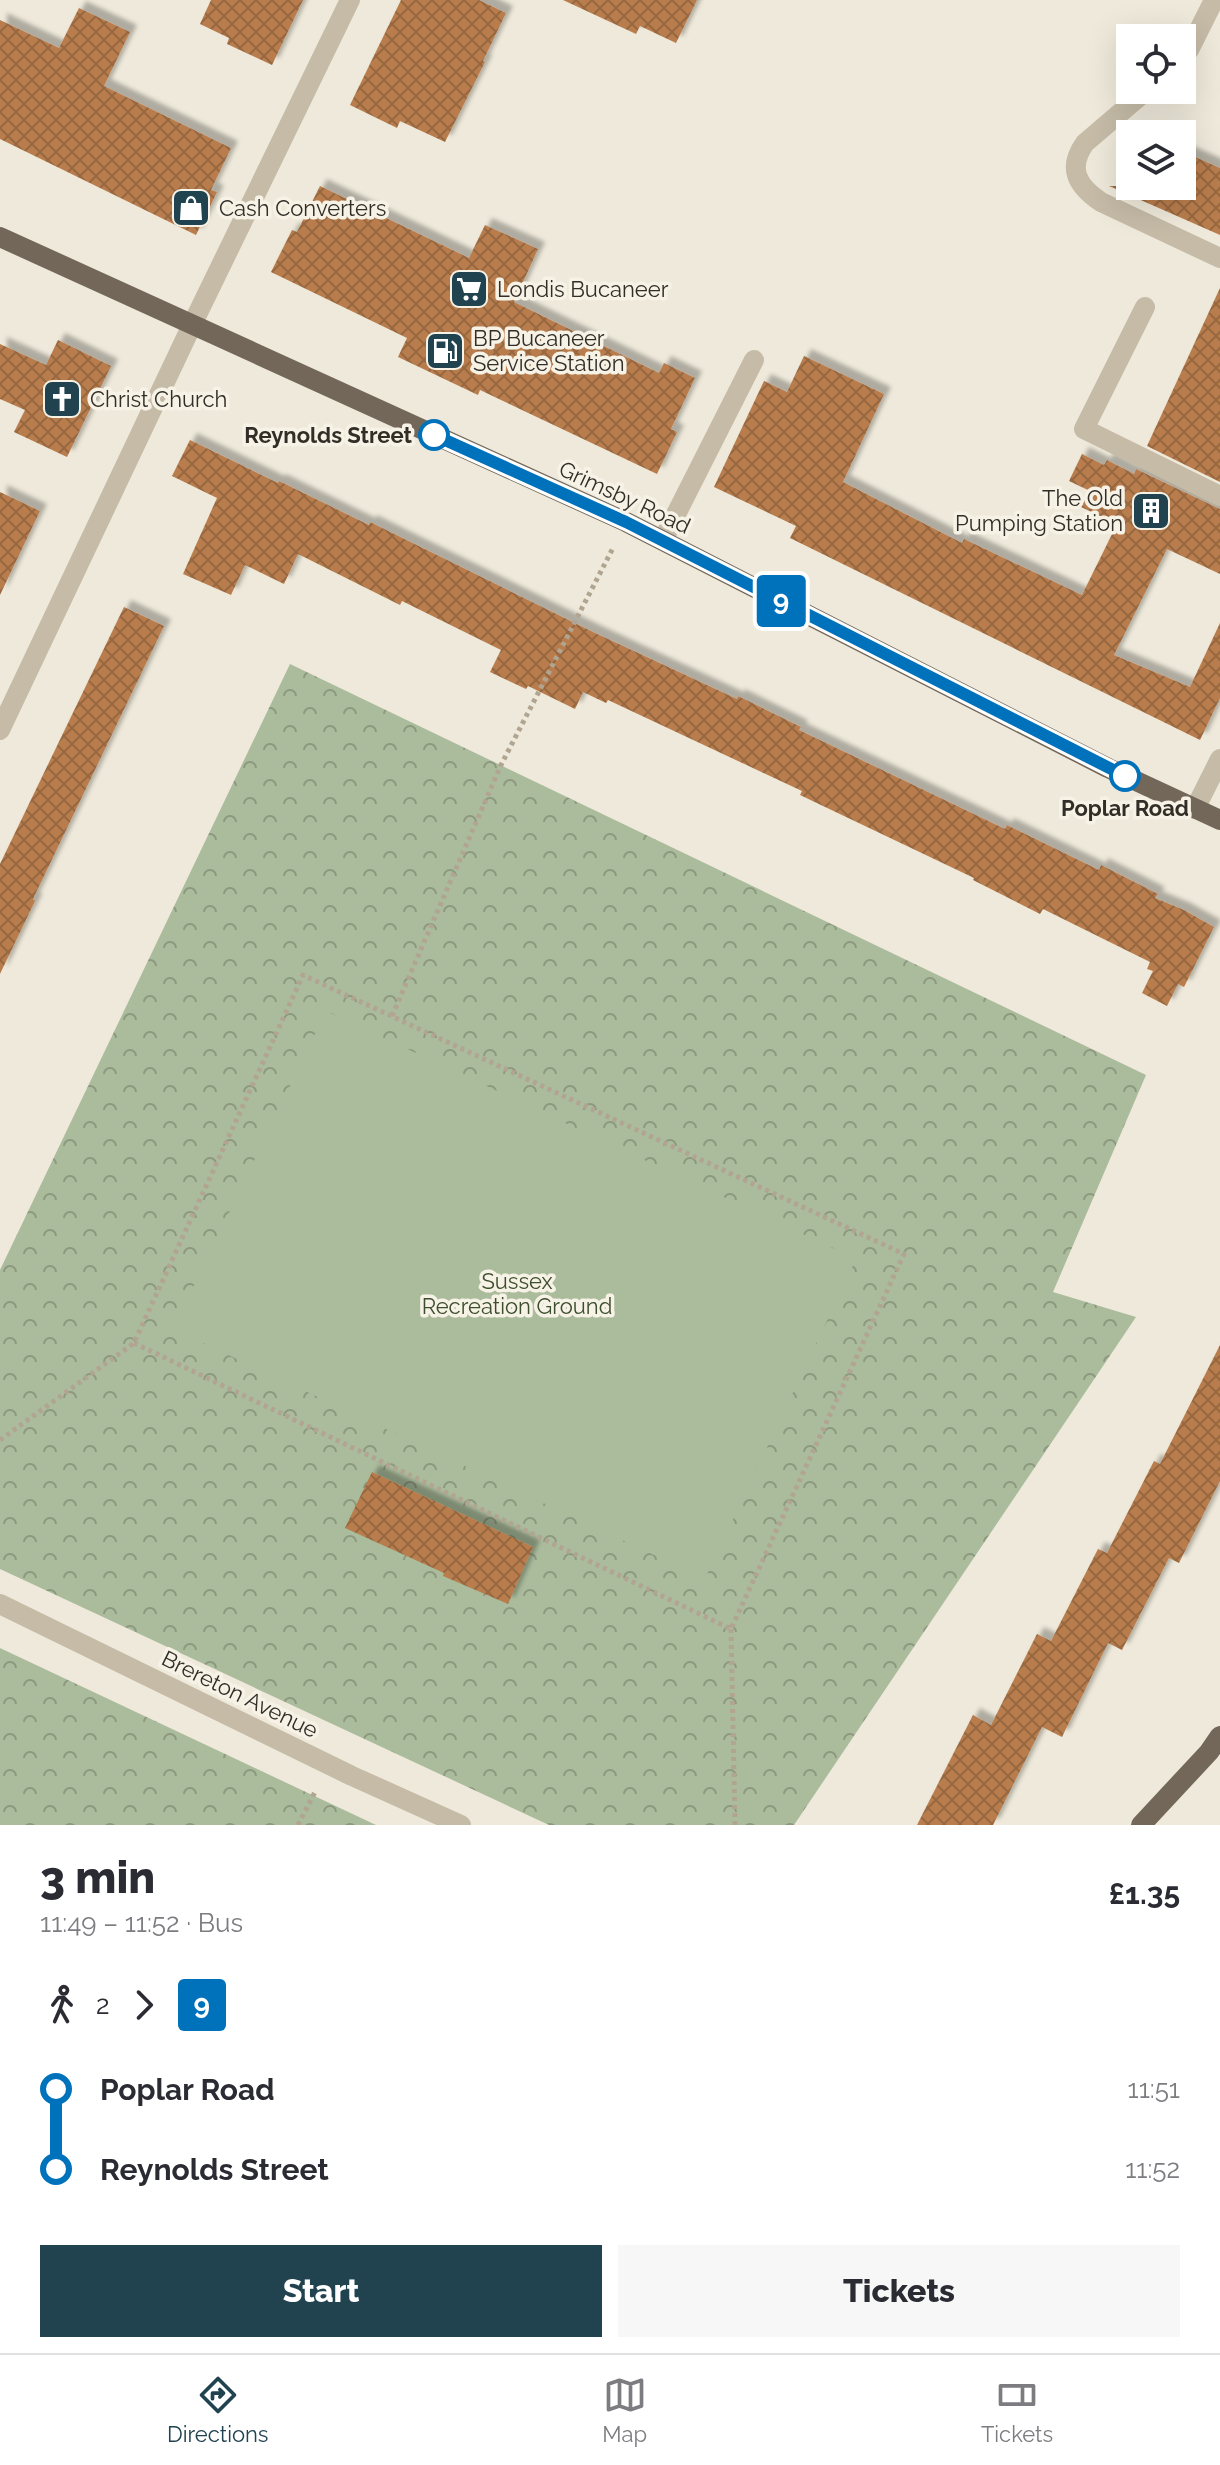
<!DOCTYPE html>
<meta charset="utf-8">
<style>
:root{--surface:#fff;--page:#f7f7f7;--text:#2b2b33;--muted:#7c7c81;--line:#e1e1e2;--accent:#214350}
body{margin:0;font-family:Raleway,sans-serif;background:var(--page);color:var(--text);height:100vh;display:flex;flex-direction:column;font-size:30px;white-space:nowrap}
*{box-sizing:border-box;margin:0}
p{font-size:26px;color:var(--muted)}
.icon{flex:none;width:44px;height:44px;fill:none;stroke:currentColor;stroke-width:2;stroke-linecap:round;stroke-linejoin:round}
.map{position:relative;height:1825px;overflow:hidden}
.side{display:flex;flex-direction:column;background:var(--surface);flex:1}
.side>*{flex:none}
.badge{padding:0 16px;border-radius:6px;font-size:28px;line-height:52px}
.tools{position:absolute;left:1116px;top:24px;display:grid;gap:16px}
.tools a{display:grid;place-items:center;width:80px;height:80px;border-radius:0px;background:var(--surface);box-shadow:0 8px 32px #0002;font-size:40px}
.map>.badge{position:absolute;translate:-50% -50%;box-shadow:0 0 0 4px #fff}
.legs{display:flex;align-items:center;gap:12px;height:88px;padding:0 40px;font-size:26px}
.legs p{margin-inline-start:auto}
.overview{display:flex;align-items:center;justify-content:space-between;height:136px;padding:0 40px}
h1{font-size:44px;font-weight:800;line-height:60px}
.primary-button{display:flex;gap:16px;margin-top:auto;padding:16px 40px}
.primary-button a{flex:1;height:92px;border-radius:0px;background:var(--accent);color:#fff;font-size:32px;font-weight:800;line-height:92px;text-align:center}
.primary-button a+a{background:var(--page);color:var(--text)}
ul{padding:0 40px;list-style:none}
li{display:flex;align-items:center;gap:28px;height:80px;font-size:30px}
li i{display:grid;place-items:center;width:12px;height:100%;margin:0 10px;background:currentColor}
li i::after{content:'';width:20px;height:20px;margin:-10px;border:6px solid;border-radius:50%;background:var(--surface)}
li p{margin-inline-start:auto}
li:first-child i{background:linear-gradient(#0000 50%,currentColor 0)}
li:last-child i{background:linear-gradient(currentColor 50%,#0000 0)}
.tabs{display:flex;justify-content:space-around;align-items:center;height:112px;border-top:2px solid var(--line);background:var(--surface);font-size:22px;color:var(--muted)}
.tabs a{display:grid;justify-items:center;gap:4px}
.tabs .selected{color:var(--accent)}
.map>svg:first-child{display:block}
.park{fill:url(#park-crowns)}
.garden{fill:#abbc9c}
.building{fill:url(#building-cross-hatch);filter:url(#shadow)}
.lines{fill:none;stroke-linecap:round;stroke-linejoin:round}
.path{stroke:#b1a592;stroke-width:5;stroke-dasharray:4 4;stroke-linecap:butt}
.minor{stroke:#c5bba7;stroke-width:20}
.major{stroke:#736759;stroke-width:20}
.line-1-casing{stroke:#fff;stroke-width:18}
.line-1{stroke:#0072bc;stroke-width:12}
.stop-1-dot{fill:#fff;stroke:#0072bc;stroke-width:4}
.labels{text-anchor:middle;stroke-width:7;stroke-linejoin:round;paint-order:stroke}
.poi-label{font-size:22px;fill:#322d27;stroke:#f7f2e6;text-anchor:start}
.stop-label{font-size:22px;font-weight:bold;fill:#322d27;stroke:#f7f2e6;text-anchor:end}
.street-label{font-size:22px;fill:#322d27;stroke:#f7f2e6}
.park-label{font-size:22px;fill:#3c4e2d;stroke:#f7f2e6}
</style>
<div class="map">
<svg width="1220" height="1825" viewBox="0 0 1220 1825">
<defs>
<pattern id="park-crowns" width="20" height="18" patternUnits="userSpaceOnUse" patternTransform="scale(2)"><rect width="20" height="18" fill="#abbc9c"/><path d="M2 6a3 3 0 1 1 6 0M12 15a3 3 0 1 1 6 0" fill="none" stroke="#8c997f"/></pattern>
<pattern id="building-cross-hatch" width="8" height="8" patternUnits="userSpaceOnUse" patternTransform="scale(2)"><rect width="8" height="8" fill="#b97d4d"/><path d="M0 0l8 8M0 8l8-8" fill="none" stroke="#976740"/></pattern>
<filter id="shadow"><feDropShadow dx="7" dy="-7" stdDeviation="2" flood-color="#0004"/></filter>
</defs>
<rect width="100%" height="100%" fill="#eee9da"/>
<path class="park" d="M290,664L1146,1075L1053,1292L1136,1317L794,1825H549L0,1569V1270Z
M0,1648L376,1825H0Z"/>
<path class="garden" d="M326,1011L856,1259L705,1579L173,1329Z"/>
<path class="building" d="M211,0H303L272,65L227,44L229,38L200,24Z
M401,0H479L506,13L483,61L485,62L445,142L400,121L397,128L350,105Z
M563,0H697L676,43L640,26L636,34Z
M79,8L130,32L104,86L231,148L211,190L217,192L196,235L0,139V20L59,48Z
M1184,152L1220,168V235L1109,186H1182V157Z
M320,186L469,258L485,225L538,249L514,302L659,373L664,363L695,378L671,429L677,432L657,474L480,390L478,395L398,357L407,338L271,272L292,230L297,232Z
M1220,288V482L1147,446Z
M58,340L111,366L67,457L14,432L25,410L0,399V344L46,365Z
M804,356L884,394L843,482L962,543L964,539L1082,595L1117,524L1081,507L1090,491L1069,481L1082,454L1104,465L1107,460L1134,474L1136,469L1220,509V574L1167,549L1114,655L1190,687L1220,623V698L1200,740L790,538L796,526L714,487L764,381L787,392Z
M190,440L278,483L279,481L369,525L370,522L593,632L737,699L738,696L801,727L799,730L1005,829L1007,825L1099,870L1101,865L1158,894L1155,898L1184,910L1214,927L1184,987L1178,984L1167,1006L1142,993L1153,971L1147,969L1150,962L1043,909L1040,914L973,880L974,878L800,795L802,791L608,700L606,703L583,692L575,709L528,686L526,689L490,672L501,650L402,601L400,605L298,554L284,584L245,565L231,595L183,574L217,498L172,476Z
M0,492L40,511L0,595Z
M124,607L164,626L33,899L35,901L0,974V864Z
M1220,1345V1481L1179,1563L1169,1558L1122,1650L1108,1643L1062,1737L1042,1727L993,1825H917L973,1715L991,1725L1037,1634L1051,1641L1098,1549L1107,1553L1154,1461L1160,1464Z
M372,1472L533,1547L508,1604L443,1576L444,1573L345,1528Z"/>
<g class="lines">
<path class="path" d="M392,1016L501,765L613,548
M0,1440L134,1343L303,975L904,1254L731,1629L134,1343
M731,1629L735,1825
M298,1825L316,1790"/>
<path class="minor" d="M1182,58L1189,50L1214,0
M1147,90L1085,143C1067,168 1077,186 1101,202L1220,258
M1145,307L1084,429L1220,496
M663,540L754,360
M0,730L192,325L350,0
M1195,809L1220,759
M0,1604L352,1776L461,1825"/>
<path class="major" d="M0,237L626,522L1108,768L1220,820
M1141,1825L1209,1752L1220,1736"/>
</g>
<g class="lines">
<defs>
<path id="line-1" d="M434,435L626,522L1125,776"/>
</defs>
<use href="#line-1" class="line-1-casing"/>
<use href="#line-1" class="line-1"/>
</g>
<defs>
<symbol id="shop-square" viewBox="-11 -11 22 22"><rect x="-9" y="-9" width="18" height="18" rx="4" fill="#214350" stroke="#f7f2e6"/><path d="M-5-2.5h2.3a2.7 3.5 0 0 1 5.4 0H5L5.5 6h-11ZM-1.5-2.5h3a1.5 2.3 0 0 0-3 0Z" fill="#fff"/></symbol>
<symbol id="supermarket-square" viewBox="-11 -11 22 22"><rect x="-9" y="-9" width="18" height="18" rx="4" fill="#214350" stroke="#f7f2e6"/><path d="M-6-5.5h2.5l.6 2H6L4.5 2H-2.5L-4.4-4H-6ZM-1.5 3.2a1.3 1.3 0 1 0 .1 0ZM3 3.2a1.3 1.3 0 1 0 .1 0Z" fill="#fff"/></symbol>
<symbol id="fuel-square" viewBox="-11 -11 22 22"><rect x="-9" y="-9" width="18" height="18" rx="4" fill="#214350" stroke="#f7f2e6"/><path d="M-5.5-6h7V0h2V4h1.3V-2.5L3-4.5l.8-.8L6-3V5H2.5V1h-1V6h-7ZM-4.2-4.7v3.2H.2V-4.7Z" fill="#fff"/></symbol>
<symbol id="church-square" viewBox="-11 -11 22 22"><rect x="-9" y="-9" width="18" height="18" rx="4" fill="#214350" stroke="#f7f2e6"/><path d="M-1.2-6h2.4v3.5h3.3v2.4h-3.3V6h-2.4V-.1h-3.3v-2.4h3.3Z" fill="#fff"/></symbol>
<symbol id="building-square" viewBox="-11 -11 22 22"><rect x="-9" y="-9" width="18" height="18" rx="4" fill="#214350" stroke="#f7f2e6"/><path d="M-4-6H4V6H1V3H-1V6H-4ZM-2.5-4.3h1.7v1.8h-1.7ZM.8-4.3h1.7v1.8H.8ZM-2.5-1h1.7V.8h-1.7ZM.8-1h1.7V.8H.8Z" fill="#fff"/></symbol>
</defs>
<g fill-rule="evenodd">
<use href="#shop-square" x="169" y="186" width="44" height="44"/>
<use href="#supermarket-square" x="447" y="267" width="44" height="44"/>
<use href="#fuel-square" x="423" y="329" width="44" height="44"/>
<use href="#church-square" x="40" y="377" width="44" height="44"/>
<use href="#building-square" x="1129" y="489" width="44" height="44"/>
</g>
<g class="stop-1-dot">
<circle cx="434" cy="435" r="14"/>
<circle cx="1125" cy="776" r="14"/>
</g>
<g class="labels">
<g class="poi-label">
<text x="219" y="216">Cash Converters</text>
<text x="497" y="297">Londis Bucaneer</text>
<text x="473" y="346">BP Bucaneer<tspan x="473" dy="25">Service Station</tspan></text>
<text x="90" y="407">Christ Church</text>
<text x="1123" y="506" text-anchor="end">The Old<tspan x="1123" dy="25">Pumping Station</tspan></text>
</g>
<g class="stop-label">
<text x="412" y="443">Reynolds Street</text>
<text x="1125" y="816" text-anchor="middle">Poplar Road</text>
</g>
<g class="street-label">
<text transform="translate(625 497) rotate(25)" y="8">Grimsby Road</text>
<text transform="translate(240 1694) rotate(26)" y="8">Brereton Avenue</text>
</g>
<g class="park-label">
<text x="517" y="1289">Sussex<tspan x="517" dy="25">Recreation Ground</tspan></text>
</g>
</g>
</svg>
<div class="tools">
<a><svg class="icon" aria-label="locate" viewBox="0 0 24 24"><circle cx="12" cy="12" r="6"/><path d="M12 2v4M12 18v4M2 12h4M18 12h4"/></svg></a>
<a><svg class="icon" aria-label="layers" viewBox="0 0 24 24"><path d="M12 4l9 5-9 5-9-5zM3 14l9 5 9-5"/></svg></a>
</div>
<b class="badge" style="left:781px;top:601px;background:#0072bc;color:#fff">9</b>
</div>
<section class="side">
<div class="overview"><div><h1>3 min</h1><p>11:49 – 11:52 · Bus</p></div><b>£1.35</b></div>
<div class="legs"><svg class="icon" aria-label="walk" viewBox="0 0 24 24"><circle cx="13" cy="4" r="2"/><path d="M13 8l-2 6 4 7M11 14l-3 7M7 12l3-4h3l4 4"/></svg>2<svg class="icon" aria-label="forward" viewBox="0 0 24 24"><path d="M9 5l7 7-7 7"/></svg><b class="badge" style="background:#0072bc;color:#fff">9</b></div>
<ul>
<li><i style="color:#0072bc"></i><b>Poplar Road</b><p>11:51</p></li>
<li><i style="color:#0072bc"></i><b>Reynolds Street</b><p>11:52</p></li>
</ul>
<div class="primary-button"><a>Start</a><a>Tickets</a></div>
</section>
<nav class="tabs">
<a class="selected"><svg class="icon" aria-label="directions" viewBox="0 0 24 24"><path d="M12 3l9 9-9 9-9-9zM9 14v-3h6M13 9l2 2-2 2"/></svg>Directions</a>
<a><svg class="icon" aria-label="map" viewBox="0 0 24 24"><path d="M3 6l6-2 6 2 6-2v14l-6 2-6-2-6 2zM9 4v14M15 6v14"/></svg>Map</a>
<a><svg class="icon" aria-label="tickets" viewBox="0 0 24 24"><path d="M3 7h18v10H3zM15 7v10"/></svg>Tickets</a>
</nav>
